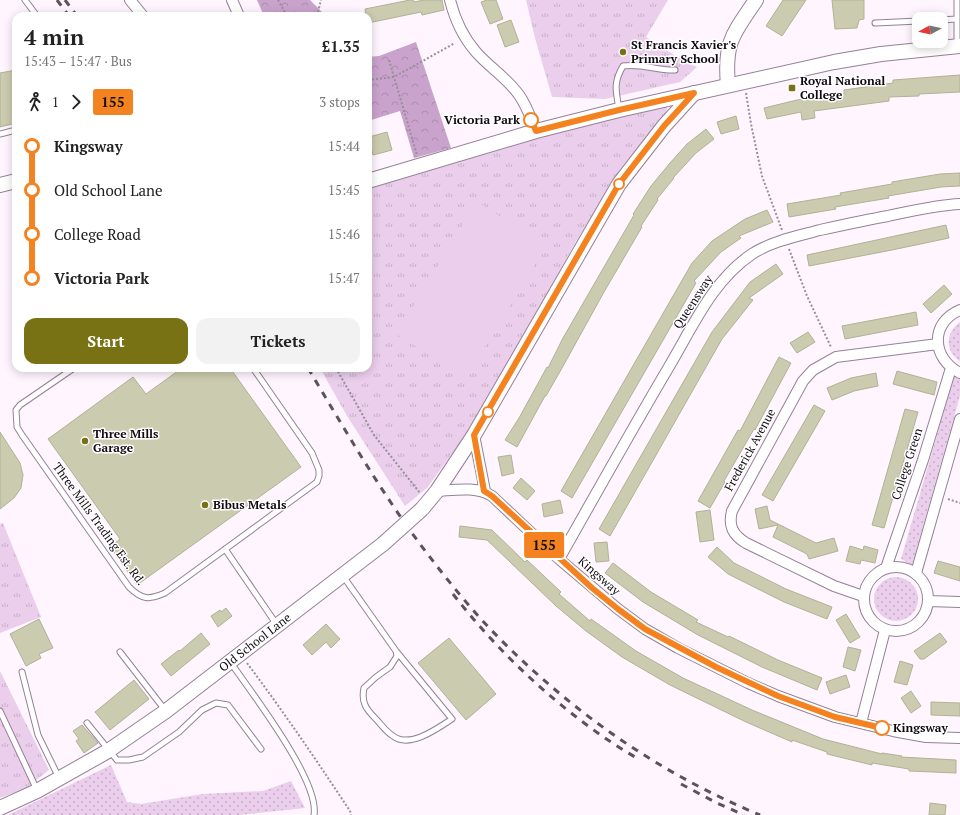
<!DOCTYPE html>
<meta charset="utf-8">
<style>
:root{--surface:#fff;--page:#f2f2f2;--text:#222;--muted:#767676;--accent:#787215}
body{margin:0;font-family:"PT Serif",serif;background:var(--page);color:var(--text);height:100vh;display:flex;flex-direction:column;font-size:15px;white-space:nowrap}
*{box-sizing:border-box;margin:0}
p{font-size:13px;color:var(--muted)}
.icon{flex:none;width:22px;height:22px;fill:none;stroke:currentColor;stroke-width:2;stroke-linecap:round;stroke-linejoin:round}
.map{position:relative;flex:1;overflow:hidden}
.details{position:absolute;left:12px;top:12px;width:360px;height:360px;display:flex;flex-direction:column;background:var(--surface);border-radius:12px;box-shadow:0 2px 10px #0003}
.details>*{flex:none}
.badge{padding:0 8px;border-radius:3px;font-size:14px;line-height:26px}
.needle{width:26px;rotate:262deg}
.fabs{position:absolute;left:912px;top:12px;display:grid;gap:8px}
.fabs a{display:grid;place-items:center;width:36px;height:36px;border-radius:8px;background:var(--surface);box-shadow:0 2px 10px #0003;font-size:20px}
.map>.badge{position:absolute;translate:-50% -50%;box-shadow:0 0 0 2px #fff}
.legs{display:flex;align-items:center;gap:6px;height:44px;padding:0 12px;font-size:13px}
.legs p{margin-inline-start:auto}
.summary{display:flex;align-items:center;justify-content:space-between;height:68px;padding:0 12px}
h1{font-size:22px;font-weight:800;line-height:30px}
.cta{display:flex;gap:8px;margin-top:auto;padding:8px 12px}
.cta a{flex:1;height:46px;border-radius:12px;background:var(--accent);color:#fff;font-size:16px;font-weight:800;line-height:46px;text-align:center}
.cta a+a{background:var(--page);color:var(--text)}
ul{padding:0 12px;list-style:none}
li{display:flex;align-items:center;gap:14px;height:44px;font-size:15px}
li i{display:grid;place-items:center;width:6px;height:100%;margin:0 5px;background:currentColor}
li i::after{content:'';width:10px;height:10px;margin:-5px;border:3px solid;border-radius:50%;background:var(--surface)}
li p{margin-inline-start:auto}
li:first-child i{background:linear-gradient(#0000 50%,currentColor 0)}
li:last-child i{background:linear-gradient(currentColor 50%,#0000 0)}
.map>svg:first-child{display:block}
.grass{fill:url(#grass-dots)}
.forest{fill:url(#forest-crowns)}
.park{fill:url(#park-tufts)}
.pitch{fill:#eaceeb}
.building{fill:#cbcbaf;stroke:#b2b195}
.lines{fill:none;stroke-linecap:round;stroke-linejoin:round}
.lane-casing{stroke:#958196;stroke-width:7}
.street-casing{stroke:#958196;stroke-width:12}
.secondary-casing{stroke:#958196;stroke-width:16}
.path{stroke:#978f97;stroke-width:2;stroke-dasharray:2 2;stroke-linecap:butt}
.lane{stroke:#fff;stroke-width:5}
.street{stroke:#fff;stroke-width:10}
.secondary{stroke:#fff;stroke-width:14}
.rail{stroke:#5b535b;stroke-width:3;stroke-dasharray:7 7;stroke-linecap:butt}
.secondary-bridge-casing{stroke:#958196;stroke-width:16;stroke-linecap:butt}
.secondary-bridge{stroke:#fff;stroke-width:14}
.line-1-casing{stroke:#fff;stroke-width:9}
.line-1{stroke:#f58220;stroke-width:6}
.poi-dot{fill:#787215;stroke:#fff;stroke-width:1.5}
.stop-1-dot{fill:#fff;stroke:#f58220;stroke-width:2}
.labels{text-anchor:middle;stroke-width:3;stroke-linejoin:round;paint-order:stroke}
.poi-label{font-size:12px;font-weight:bold;fill:#100911;stroke:#fff;text-anchor:start}
.stop-label{font-size:12px;font-weight:bold;fill:#100911;stroke:#fff;text-anchor:end}
.street-label{font-size:12px;fill:#100911;stroke:#fff}
</style>
<div class="map">
<svg width="960" height="815" viewBox="0 0 960 815">
<defs>
<pattern id="grass-dots" width="8" height="8" patternUnits="userSpaceOnUse"><rect width="8" height="8" fill="#eaceeb"/><path d="M2 2h.1M6 6h.1" fill="none" stroke="#c8b0c8" stroke-width="1.8" stroke-linecap="round"/></pattern>
<pattern id="forest-crowns" width="20" height="18" patternUnits="userSpaceOnUse"><rect width="20" height="18" fill="#caa3cd"/><path d="M2 6a3 3 0 1 1 6 0M12 15a3 3 0 1 1 6 0" fill="none" stroke="#ac8baf"/></pattern>
<pattern id="park-tufts" width="24" height="20" patternUnits="userSpaceOnUse"><rect width="24" height="20" fill="#eaceeb"/><path d="M3 7l-1-3M5 7V3M7 7l1-3M15 17l-1-3M17 17v-4M19 17l1-3" fill="none" stroke="#c8b0c8"/></pattern>
</defs>
<rect width="100%" height="100%" fill="#fef5fe"/>
<path class="grass" d="M960,322V361C944,351 946,332 960,322Z
M954,377L960,379V396L912,565L901,559Z
M874 599a22 22 0 1 1 44 0a22 22 0 1 1-44 0Z
M111,765L127,802L141,804L203,794L263,791L291,781L305,808L240,815H8Z"/>
<path class="forest" d="M257,0H310L326,16H264Z
M416,42L451,148L414,158L400,111L368,121V57L379,56Z"/>
<path class="park" d="M526,0H668L646,37L685,62L697,67L680,82L605,99L552,97L535,38Z
M664,105L667,108L666,113L621,168L571,250L525,335L469,430L427,488L405,506L347,416L320,368H368V189L538,138Z
M3,523L41,617L0,633V524Z
M0,671L49,770L25,789L0,798Z"/>
<path class="pitch" d="M477,202L547,245L466,377L396,334Z"/>
<path class="building" d="M410,0H413L414,2L424,0H442L444,10L422,15L421,12L368,23V16H366L365,9Z
M487,0H496L503,19L490,24L481,2Z
M783,0H806L782,36L766,26Z
M832,0H864V19L859,20L857,28L835,29Z
M511,20L519,42L505,47L497,25Z
M16,70V123L0,127V73Z
M960,75V92L919,94V96L889,97V101L814,111L815,118L802,120L801,112L767,119L764,108L797,100L844,94V90L893,83V80Z
M736,116L739,129L721,134L717,122Z
M706,129L714,139L696,153L673,178H674L657,199L658,200L641,226L642,227L604,292L562,368L546,396H545L517,447L505,440L519,418L547,367L548,368L563,338L634,215L633,214L651,186L670,163L687,144Z
M387,132L392,150L373,155L369,137Z
M960,173V186L941,187L888,196L889,198L835,207L836,209L789,217L787,204L841,195L840,193L892,184V182L940,174Z
M767,210L773,222L739,236L741,238L721,252L694,281L696,283L572,498L561,491L692,263L712,241L745,219Z
M946,225L949,238L892,250L809,266L807,255Z
M776,264L783,274L749,298L753,300L722,339L610,536L599,529L712,332L750,282Z
M944,285L952,294L931,313L923,304Z
M916,312L918,325L845,339L842,326Z
M808,332L815,342L797,353L790,343Z
M779,357L791,363L755,430L754,429L724,481L725,482L710,508L698,501L738,430L740,431Z
M182,368H230L301,467L137,585L110,547L120,539L48,439L133,377L146,394Z
M897,371L937,382L934,395L893,384Z
M876,373L878,386L854,391L832,400L827,388L851,378Z
M814,405L825,411L773,501L762,495Z
M905,409L918,412L884,528L872,525Z
M0,432L20,463L23,475L21,488L14,498L0,509Z
M511,455L514,473L502,476L498,457Z
M521,478L535,491L527,500L513,488Z
M560,500L563,513L544,517L542,504Z
M767,506L770,520L816,543L834,538L838,551L809,559L807,554L773,537L778,525L759,529L755,509Z
M710,510L714,540L700,542L696,512Z
M460,526L492,530L525,562L527,560L561,592L559,594L590,621L591,619L636,651L683,678L752,710L823,739L882,754V753L902,756L901,757L956,760V773L909,771V769L872,763V765L827,754V752L792,740V742L746,722L670,685L622,657L586,631L556,606L487,540L459,537Z
M607,542L609,561L596,562L594,543Z
M850,546L863,550L864,546L878,550L875,563L861,560L860,564L846,561Z
M717,547L734,563L786,589L832,607L827,619L784,602L728,574L708,557Z
M938,561L960,567V581L934,573Z
M613,563L651,592L698,620L696,622L728,637L729,636L778,660L822,678L817,690L762,667L698,635L643,602L605,573Z
M226,608L232,616L218,627L211,616L220,610L221,612Z
M846,614L860,637L850,643L836,620Z
M39,619L53,648L39,654L41,658L26,666L10,634Z
M326,624L340,639L331,648L326,642L312,655L303,645Z
M201,633L210,644L171,676L161,664L179,650L180,651Z
M940,633L947,642L924,659H920L914,651Z
M449,638L496,694L466,720L418,663Z
M848,647L861,650L855,671L843,667Z
M900,661L913,665L907,685L894,682Z
M846,675L850,687L830,694L826,682Z
M134,680L149,699L110,730L95,712Z
M911,691L921,706L911,713L901,698Z
M931,702L960,703V716L931,715Z
M82,725L98,743L84,753L76,741L79,739L73,731Z
M930,803L946,805L945,815H929Z"/>
<g class="lines">
<defs>
<path id="lane" d="M25,0L37,16
M941,20L957,19
M875,23L919,21
M957,46V0
M619,109C616,91 613,83 623,66C641,63 658,71 675,70
M0,134L16,130
M74,368L20,405L16,410L17,427L22,435L129,587C142,600 149,600 165,593L317,482L319,476V470L312,453L253,368
M225,549L277,625
M343,576L396,651L397,656L390,667L376,677L364,688C361,702 366,709 375,718C381,724 386,732 393,736C410,749 438,728 452,719L396,651
M120,652L165,710
M231,663C251,692 320,781 314,815
M22,672L38,735L59,778
M0,711L37,790
M87,723L117,760H129L143,757L179,732L202,710L216,703L228,705L261,749"/>
<path id="street" d="M130,0L143,16
M232,0L239,16
M450,0C455,20 462,36 476,52C489,67 507,78 519,95C527,106 531,119 536,131
M960,310C929,323 932,359 960,373
M474,435L485,491
M437,491C455,490 476,486 492,496L559,559L618,609L645,629L678,648L748,683L778,696L835,717L893,731L926,737L960,738
M559,559C596,494 632,429 670,365C693,326 713,280 752,254C772,241 798,236 820,230C843,225 866,220 888,216C912,211 936,205 960,204
M864 599a32 32 0 1 1 64 0a32 32 0 1 1-64 0Z
M886,568L923,460L951,368
M916,573L960,419
M863,596L834,586L746,543C733,535 728,526 732,511L803,381L813,370L836,357L938,344
M928,601L960,602
M861,723L885,630"/>
<g id="secondary">
<path d="M728,85C724,42 733,34 756,0"/>
<path d="M368,181L536,131L619,110L834,62L881,54L960,46"/>
<path d="M0,185L16,181"/>
<path d="M422,509L437,491L474,435L619,184L664,126L694,93"/>
<path id="s1" d="M0,808L37,791L108,751L166,711L383,544"/>
</g>
</defs>
<use href="#lane" class="lane-casing"/>
<use href="#street" class="street-casing"/>
<use href="#secondary" class="secondary-casing"/>
<path class="path" d="M278,0L287,16
M317,16L321,0
M389,60L417,155
M368,80L394,77L455,43
M746,93L751,124L762,176L782,230
M789,249L807,296L831,347
M336,368L374,435L420,493
M948,499L960,503
M247,663C283,711 317,761 350,811L351,815"/>
<use href="#lane" class="lane"/>
<use href="#street" class="street"/>
<use href="#secondary" class="secondary"/>
<path class="rail" d="M57,0L69,16
M65,0L77,16
M308,368C345,430 382,494 426,552C449,582 473,612 500,639C576,715 661,774 760,815
M453,594C501,656 567,717 635,757
M681,784L717,803L744,815"/>
<defs>
<path id="secondary-bridge" d="M383,544L422,509"/>
</defs>
<use href="#secondary-bridge" class="secondary-bridge-casing"/>
<use href="#secondary-bridge" class="secondary-bridge"/>
</g>
<g class="lines">
<defs>
<path id="line-1" d="M531,120L536,131L619,110L694,93L664,126L619,184L474,435L484,491L492,496L592,588L618,609L645,629L716,667L778,696L835,717L882,728"/>
</defs>
<use href="#line-1" class="line-1-casing"/>
<use href="#line-1" class="line-1"/>
</g>
<g class="poi-dot">
<circle cx="623" cy="52" r="4"/>
<rect x="788" y="84" width="8" height="8" rx="2"/>
<circle cx="85" cy="441" r="4"/>
<circle cx="205" cy="505" r="4"/>
</g>
<g class="stop-1-dot">
<circle cx="531" cy="120" r="7"/>
<circle cx="619" cy="184" r="5"/>
<circle cx="488" cy="412" r="5"/>
<circle cx="882" cy="728" r="7"/>
</g>
<g class="labels">
<g class="poi-label">
<text x="631" y="49">St Francis Xavier's<tspan x="631" dy="14">Primary School</tspan></text>
<text x="800" y="85">Royal National<tspan x="800" dy="14">College</tspan></text>
<text x="93" y="438">Three Mills<tspan x="93" dy="14">Garage</tspan></text>
<text x="213" y="509">Bibus Metals</text>
</g>
<g class="stop-label">
<text x="520" y="124">Victoria Park</text>
<text x="893" y="732" text-anchor="start">Kingsway</text>
</g>
<g class="street-label">
<text transform="translate(693 302) rotate(-57)" y="4">Queensway</text>
<text transform="translate(750 450) rotate(-61)" y="4">Frederick Avenue</text>
<text transform="translate(907 464) rotate(-72)" y="4">College Green</text>
<text transform="translate(99 524) rotate(54)" y="4">Three Mills Trading Est. Rd.</text>
<text transform="translate(599 576) rotate(41)" y="4">Kingsway</text>
<text dy="4" stroke="none"><textPath href="#s1" startOffset="305">Old School Lane</textPath></text>
</g>
</g>
</svg>
<div class="fabs">
<a><svg class="needle" viewBox="-14 -14 28 28"><path d="M0-13l5 13h-10z" fill="#e53935"/><path d="M0 13l5-13h-10z" fill="#767676"/></svg></a>
</div>
<b class="badge" style="left:544px;top:545px;background:#f58220;color:#111">155</b>
<section class="details">
<div class="summary"><div><h1>4 min</h1><p>15:43 – 15:47 · Bus</p></div><b>£1.35</b></div>
<div class="legs"><svg class="icon" aria-label="walk" viewBox="0 0 24 24"><circle cx="13" cy="4" r="2"/><path d="M13 8l-2 6 4 7M11 14l-3 7M7 12l3-4h3l4 4"/></svg>1<svg class="icon" aria-label="forward" viewBox="0 0 24 24"><path d="M9 5l7 7-7 7"/></svg><b class="badge" style="background:#f58220;color:#111">155</b><p>3 stops</p></div>
<ul>
<li><i style="color:#f58220"></i><b>Kingsway</b><p>15:44</p></li>
<li><i style="color:#f58220"></i><span>Old School Lane</span><p>15:45</p></li>
<li><i style="color:#f58220"></i><span>College Road</span><p>15:46</p></li>
<li><i style="color:#f58220"></i><b>Victoria Park</b><p>15:47</p></li>
</ul>
<div class="cta"><a>Start</a><a>Tickets</a></div>
</section>
</div>
